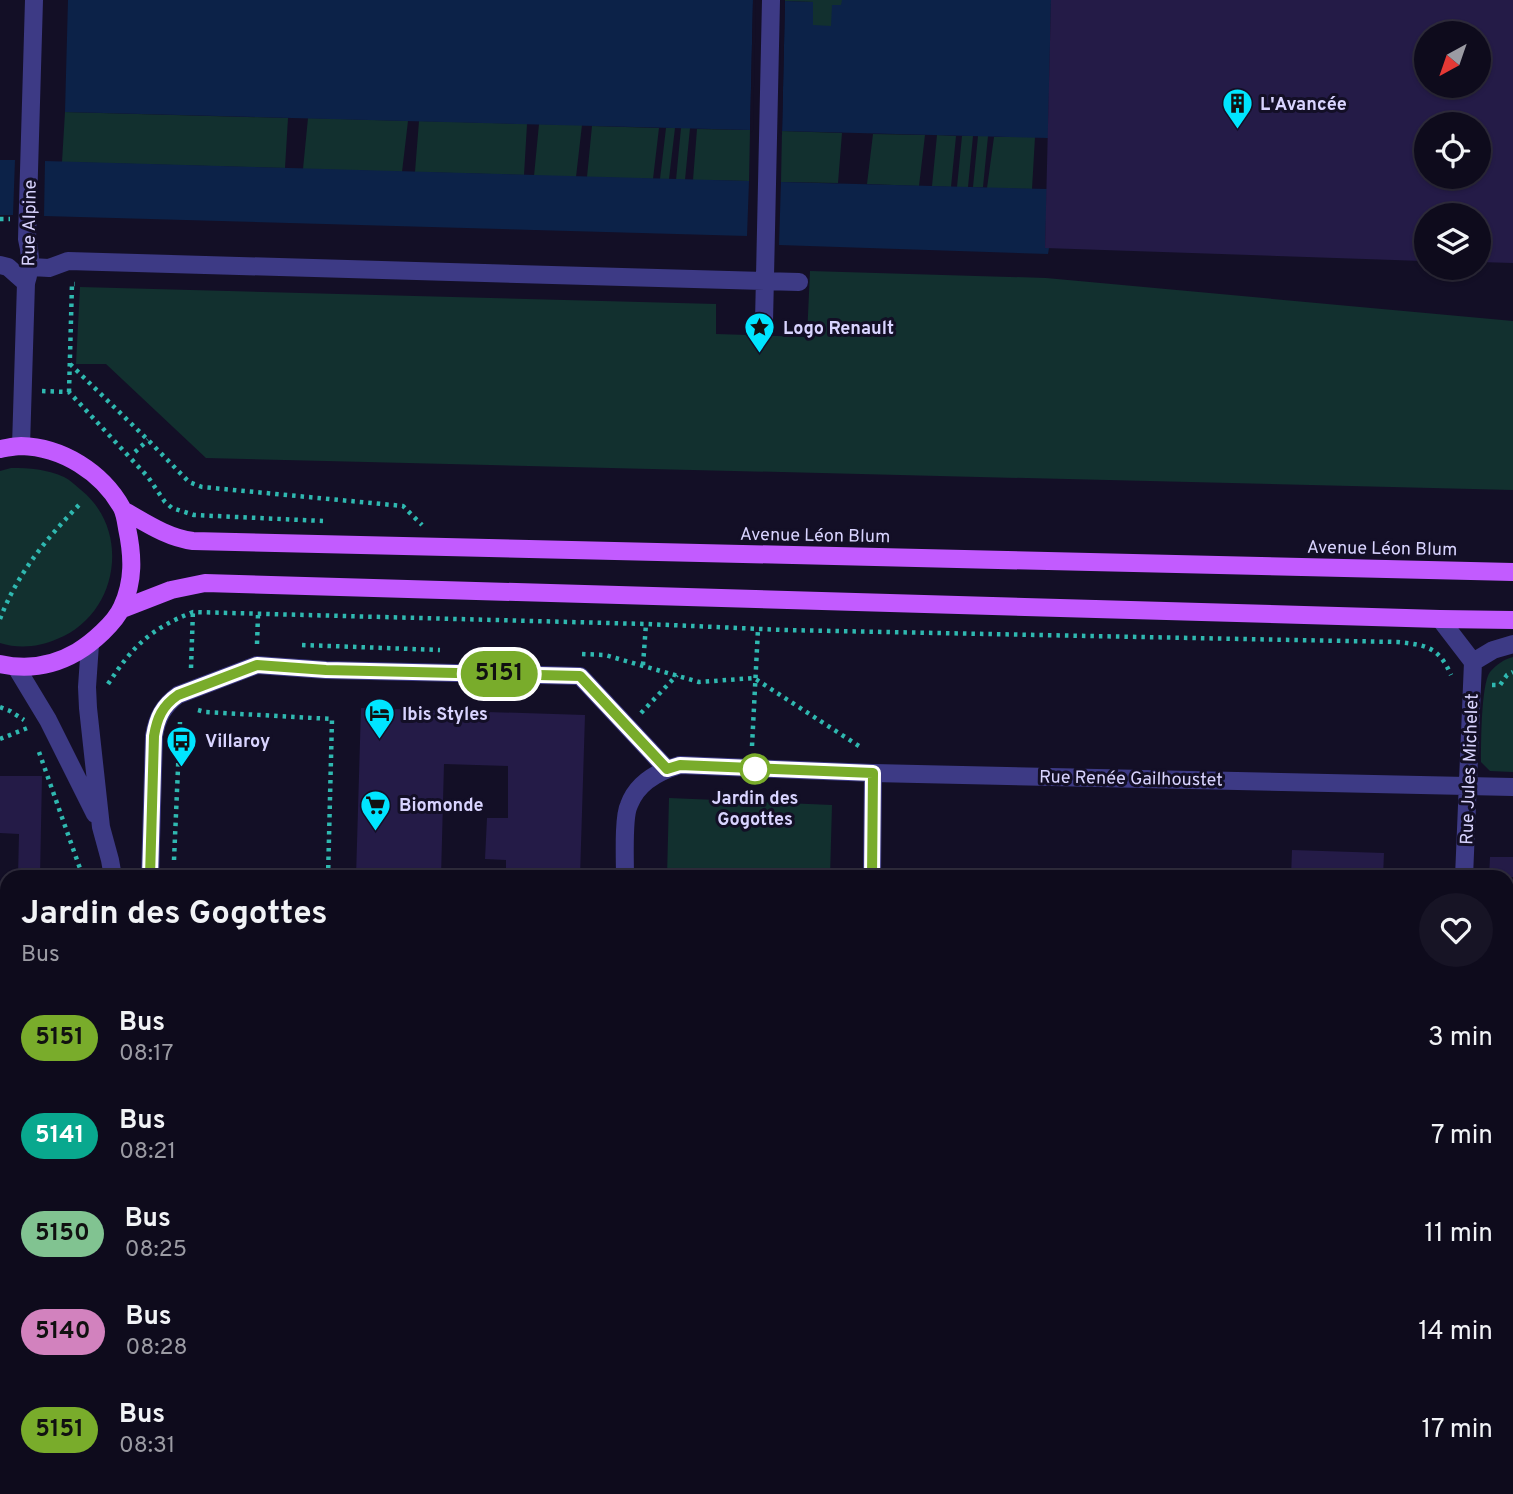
<!DOCTYPE html>
<html lang="fr">
<meta charset="utf-8">
<style>
:root{--surface:#0e0b1c;--page:#171425;--text:#f1f3f6;--muted:#9b9ba3;--line:#2e2b3b}
body{margin:0;font-family:Overpass,sans-serif;background:var(--page);color:var(--text);height:100vh;display:flex;flex-direction:column;font-size:26px;white-space:nowrap}
*{box-sizing:border-box;margin:0}
p{font-size:23px;color:var(--muted)}
.icon{flex:none;width:38px;height:38px;fill:none;stroke:currentColor;stroke-width:2;stroke-linecap:round;stroke-linejoin:round}
.map{position:relative;flex:1;overflow:hidden}
.side{position:absolute;left:0px;top:870px;width:1514px;height:625px;display:flex;flex-direction:column;background:var(--surface);border-radius:21px 21px 0 0;box-shadow:0 2px 5px #0004,0 0 0 2px var(--line)}
.side>*{flex:none}
.badge{padding:0 14px;border-radius:23px;font-size:24px;line-height:46px}
.needle{width:46px;rotate:220deg}
.fabs{position:absolute;left:1414px;top:21px;display:grid;gap:14px}
.fabs a{display:grid;place-items:center;width:77px;height:77px;border-radius:50%;background:var(--surface);box-shadow:0 2px 5px #0004,0 0 0 2px var(--line);font-size:35px}
.map>.badge{position:absolute;translate:-50% -50%;box-shadow:0 0 0 4px #fff}
.round{display:grid;place-items:center;flex:none;width:74px;height:74px;border-radius:37px;background:var(--page)}
.summary{display:flex;align-items:center;justify-content:space-between;height:119px;padding:0 21px}
h1{font-size:33px;font-weight:700;line-height:52px}
ul{padding:0;list-style:none}
li{display:flex;align-items:center;gap:21px;height:98px;padding:0 21px}
li div{flex:1}
li b{display:block;font-size:26px}
li em{font-style:normal}
li .badge{min-width:77px;font-weight:700;text-align:center}
.map>svg:first-child{display:block}
.green{fill:#12302f}
.water{fill:#0c2248}
.pier{fill:#130f26}
.building{fill:#241b47;fill-rule:evenodd}
.lines{fill:none;stroke-linecap:round;stroke-linejoin:round}
.path{stroke:#2fb8b0;stroke-width:4.5;stroke-dasharray:3.5 5;stroke-linecap:butt}
.minor{stroke:#3d3a85;stroke-width:18}
.major{stroke:#c25bff;stroke-width:18}
.line-casing{stroke:#fff;stroke-width:16}
.line{stroke:#79ac2b;stroke-width:10}
.stop-dot{fill:#fff;stroke:#79ac2b;stroke-width:3.5}
.labels{text-anchor:middle;stroke-width:6;stroke-linejoin:round;paint-order:stroke}
.poi-label{font-size:18px;font-weight:bold;fill:#d9d4ff;stroke:#130f26;text-anchor:start}
.street-label{font-size:18px;fill:#d9d4ff;stroke:#130f26}
.stop-label{font-size:18px;font-weight:bold;fill:#d9d4ff;stroke:#130f26}
</style>
<div class="map">
<svg width="1513" height="1494" viewBox="0 0 1513 1494">
<rect width="100%" height="100%" fill="#130f26"/>
<path class="green" d="M785,0H842V5L831,26H813V2L785,1Z
M65,112L288,118L285,168L62,162Z
M308,118L408,121L402,172L303,169Z
M419,121L527,124L524,175L415,172Z
M539,124L582,125L576,177L534,176Z
M592,126L659,128L653,179L587,177Z
M666,128H675L669,179H660Z
M681,128H690L685,180H676Z
M697,129L750,130L749,181L693,180Z
M782,131L842,133L838,183L781,182Z
M873,134L925,135L919,186L867,184Z
M937,135L956,136L951,187L932,186Z
M962,136H973L968,187H957Z
M978,136H988L983,187H973Z
M994,137H1035L1032,189L987,188Z
M810,271L1046,278L1513,321V490L206,458L106,364H76L80,287L716,304V334L807,337Z
M11,468C30,468 46,469 64,477C70,480 75,485 81,490C132,531 118,615 57,639C39,647 19,649 0,643V471Z
M1513,657V772L1490,771L1481,762C1481,744 1481,684 1490,672C1496,665 1504,659 1513,657Z
M669,798L832,805L830,877H667Z"/>
<path class="water" d="M68,0H753L750,130L65,112Z
M842,0H1051L1048,138L782,131L785,1L813,2V25L831,26L832,5H841Z
M0,160H15L13,215H0Z
M45,161L749,181L747,236L44,216Z
M781,182L1047,189L1045,248H1049L1048,254L779,245Z"/>
<path class="pier" d="M753,0H756L753,130L750,134Z
M781,0H785L782,135L779,131Z"/>
<path class="building" d="M1051,0H1513V263L1479,262V215H1426V239H1424L1423,261L1045,248ZM1426,33H1479V86H1426ZM1426,124H1479V177H1426Z
M361,708L585,715L580,877H506V860L485,859L487,818H508V766L444,764L441,877H356Z
M0,776H42L40,877H18L19,834L0,833Z
M1292,850L1384,853L1383,877H1291Z
M1490,857H1513V877H1489Z"/>
<g class="lines">
<path class="path" d="M0,219H10
M70,364L148,440L189,482L202,487L403,506L422,525
M42,391L69,392L148,477L165,502L172,508L194,515L323,521
M69,392L72,284H75
M135,452L148,440
M258,615L257,644H258
M0,619C17,574 46,539 79,505
M302,645L440,650
M582,654L605,655L699,682L754,678L862,748
M643,665L646,624
M191,668L193,610
M108,684C133,646 150,629 193,612L646,624L784,630L1398,642C1426,645 1439,647 1451,675
M1492,685H1500L1507,675L1513,672
M0,707L10,711L24,720
M198,710L205,712L332,719L328,877
M641,713L677,675
M0,739L30,727
M752,746L758,629
M39,752L83,877
M174,860L180,722
M1507,1486H1513
M1357,1488L1358,1494"/>
<path class="minor" d="M0,265L8,267L26,283
M31,267L49,268L68,261L799,282
M764,322L771,0
M21,446L26,283C31,267 31,255 27,239L34,0
M1440,619L1473,662L1464,877
M90,644L87,687L88,708L101,827L110,860L113,877
M1473,662L1493,650L1513,644
M16,667L48,720L95,814
M150,877L154,736C157,718 163,706 178,695L257,665L326,670L580,676L667,769
M625,877C625,860 623,817 629,805C637,783 659,771 680,765L873,773L1513,787
M872,877L873,773
M0,1002H7
M1507,1042H1513
M99,1494L100,1488
M606,1494V1488
M853,1494L854,1488
M1444,1494V1488"/>
<path class="major" d="M0,449C7,448 14,446 21,446C62,447 102,472 122,508C125,514 126,522 127,528C133,556 134,581 122,607C115,623 92,643 77,652C53,666 27,670 0,664
M123,510C146,523 168,538 193,541L1513,572
M122,609L171,590L205,583L1440,619L1513,620"/>
</g>
<g class="lines">
<defs>
<path id="line" d="M150,877L154,736C157,718 162,706 178,695L257,665L326,670L580,676L667,769L680,765L873,773L872,877"/>
</defs>
<use href="#line" class="line-casing"/>
<use href="#line" class="line"/>
</g>
<defs>
<symbol id="building-pin" viewBox="-11 -11 22 30"><path d="M0 17L-7.5 6A9.5 9.5 0 1 1 7.5 6Z" fill="#00e5ff" stroke="#130f26"/><path d="M-4-6H4V6H1V3H-1V6H-4ZM-2.5-4.3h1.7v1.8h-1.7ZM.8-4.3h1.7v1.8H.8ZM-2.5-1h1.7V.8h-1.7ZM.8-1h1.7V.8H.8Z" fill="#111"/></symbol>
<symbol id="sight-pin" viewBox="-11 -11 22 30"><path d="M0 17L-7.5 6A9.5 9.5 0 1 1 7.5 6Z" fill="#00e5ff" stroke="#130f26"/><path d="M0-6L1.8-2.2L6-1.7L2.9 1.2L3.7 5.4L0 3.3L-3.7 5.4L-2.9 1.2L-6-1.7L-1.8-2.2Z" fill="#111"/></symbol>
<symbol id="hotel-pin" viewBox="-11 -11 22 30"><path d="M0 17L-7.5 6A9.5 9.5 0 1 1 7.5 6Z" fill="#00e5ff" stroke="#130f26"/><path d="M-6-4.5h1.5V1H6V5H4.5V3h-9V5H-6ZM-4 0a1.8 1.8 0 1 1 3.6 0ZM.5 0V-2.5h3Q6-2.5 6 0Z" fill="#111"/></symbol>
<symbol id="bus-pin" viewBox="-11 -11 22 30"><path d="M0 17L-7.5 6A9.5 9.5 0 1 1 7.5 6Z" fill="#00e5ff" stroke="#130f26"/><path d="M-5-6H5V4H4V6H2V4H-2V6H-4V4H-5ZM-3.5-4V0h7V-4ZM-3.5 1.2v1.5H-2V1.2ZM2 1.2v1.5H3.5V1.2Z" fill="#111"/></symbol>
<symbol id="supermarket-pin" viewBox="-11 -11 22 30"><path d="M0 17L-7.5 6A9.5 9.5 0 1 1 7.5 6Z" fill="#00e5ff" stroke="#130f26"/><path d="M-6-5.5h2.5l.6 2H6L4.5 2H-2.5L-4.4-4H-6ZM-1.5 3.2a1.3 1.3 0 1 0 .1 0ZM3 3.2a1.3 1.3 0 1 0 .1 0Z" fill="#111"/></symbol>
</defs>
<g fill-rule="evenodd">
<use href="#building-pin" x="1220" y="86" width="35" height="47"/>
<use href="#sight-pin" x="742" y="310" width="35" height="47"/>
<use href="#hotel-pin" x="362" y="696" width="35" height="47"/>
<use href="#bus-pin" x="164" y="724" width="35" height="47"/>
<use href="#supermarket-pin" x="358" y="788" width="35" height="47"/>
</g>
<circle class="stop-dot" cx="755" cy="769" r="14"/>
<g class="labels">
<g class="poi-label">
<text x="1260" y="110">L'Avancée</text>
<text x="783" y="334">Logo Renault</text>
<text x="402" y="720">Ibis Styles</text>
<text x="205" y="747">Villaroy</text>
<text x="399" y="811">Biomonde</text>
</g>
<g class="street-label">
<text transform="translate(29 223) rotate(-89)" y="6">Rue Alpine</text>
<text transform="translate(815 535) rotate(1)" y="6">Avenue Léon Blum</text>
<text transform="translate(1382 548) rotate(1)" y="6">Avenue Léon Blum</text>
<text transform="translate(1469 769) rotate(-88)" y="6">Rue Jules Michelet</text>
<text transform="translate(1131 778) rotate(1)" y="6">Rue Renée Gailhoustet</text>
</g>
<g class="stop-label">
<text x="755" y="804">Jardin des<tspan x="755" dy="21">Gogottes</tspan></text>
</g>
</g>
</svg>
<div class="fabs">
<a><svg class="needle" viewBox="-14 -14 28 28"><path d="M0-13l5 13h-10z" fill="#e53935"/><path d="M0 13l5-13h-10z" fill="#9b9ba3"/></svg></a>
<a><svg class="icon" aria-label="locate" viewBox="0 0 24 24"><circle cx="12" cy="12" r="6"/><path d="M12 2v4M12 18v4M2 12h4M18 12h4"/></svg></a>
<a><svg class="icon" aria-label="layers" viewBox="0 0 24 24"><path d="M12 4l9 5-9 5-9-5zM3 14l9 5 9-5"/></svg></a>
</div>
<b class="badge" style="left:499px;top:674px;background:#79ac2b;color:#111">5151</b>
<section class="side">
<div class="summary"><div><h1>Jardin des Gogottes</h1><p>Bus</p></div><a class="round"><svg class="icon" aria-label="heart" viewBox="0 0 24 24"><path d="M12 20l-8-8c-3-5 5-10 8-4 3-6 11-1 8 4z"/></svg></a></div>
<ul>
<li><span class="badge" style="background:#79ac2b;color:#111">5151</span><div><b>Bus</b><p>08:17</p></div><em>3 min</em></li>
<li><span class="badge" style="background:#09a88e;color:#fff">5141</span><div><b>Bus</b><p>08:21</p></div><em>7 min</em></li>
<li><span class="badge" style="background:#81c391;color:#111">5150</span><div><b>Bus</b><p>08:25</p></div><em>11 min</em></li>
<li><span class="badge" style="background:#d282be;color:#111">5140</span><div><b>Bus</b><p>08:28</p></div><em>14 min</em></li>
<li><span class="badge" style="background:#79ac2b;color:#111">5151</span><div><b>Bus</b><p>08:31</p></div><em>17 min</em></li>
</ul>
</section>
</div>
